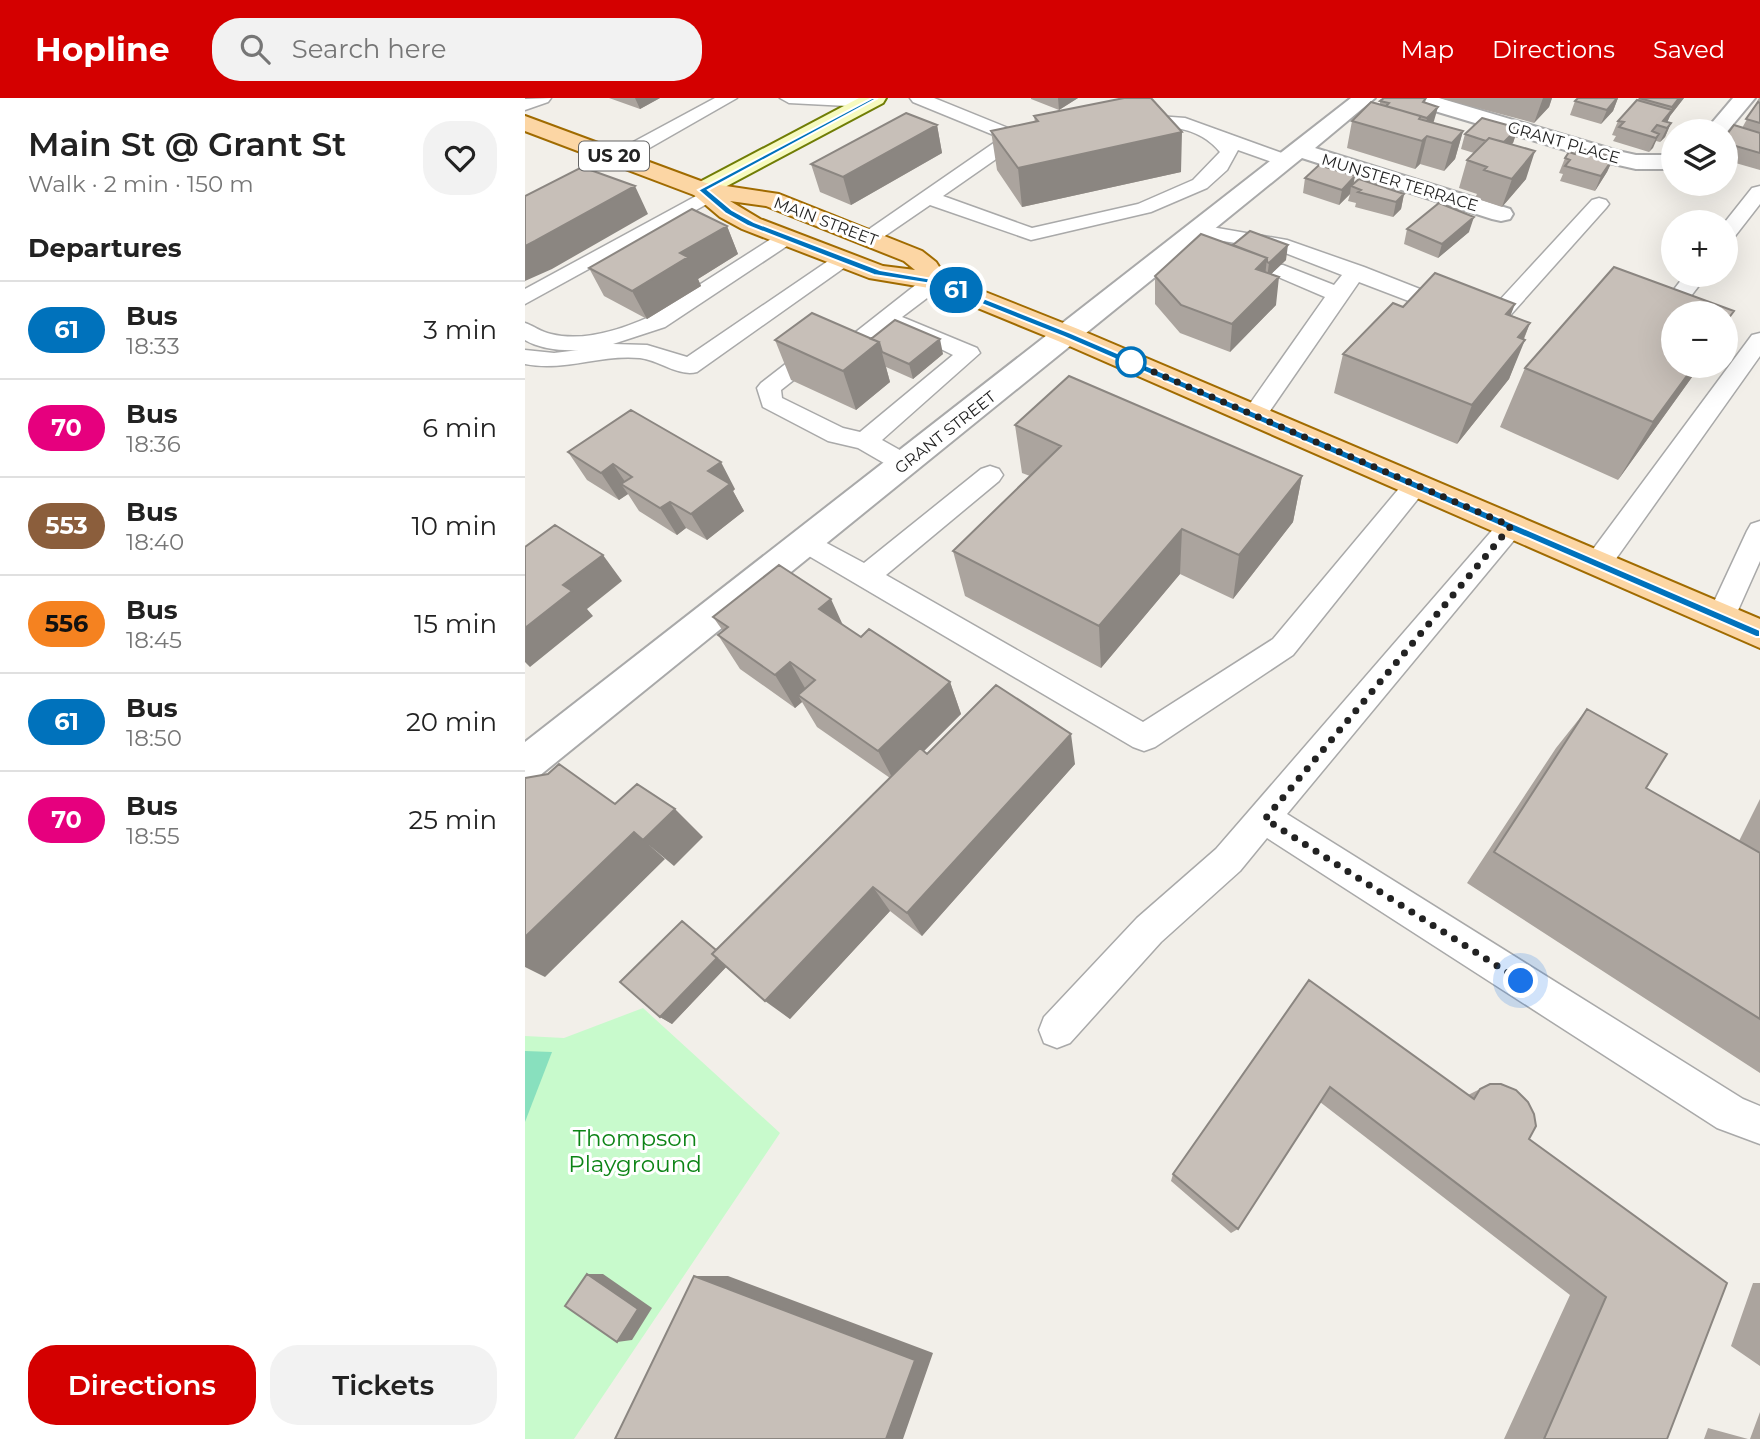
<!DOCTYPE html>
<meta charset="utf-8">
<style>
:root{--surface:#fff;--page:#f2f2f2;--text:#222;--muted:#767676;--line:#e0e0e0;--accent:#d40000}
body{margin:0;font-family:Montserrat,sans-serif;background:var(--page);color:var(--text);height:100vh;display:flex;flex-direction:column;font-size:26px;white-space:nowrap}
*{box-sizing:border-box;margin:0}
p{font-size:23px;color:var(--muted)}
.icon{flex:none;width:38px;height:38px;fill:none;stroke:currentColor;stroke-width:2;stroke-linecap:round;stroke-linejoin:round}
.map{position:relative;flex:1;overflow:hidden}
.sheet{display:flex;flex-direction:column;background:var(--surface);width:525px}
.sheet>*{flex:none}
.badge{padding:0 14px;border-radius:23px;font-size:24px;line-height:46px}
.tools{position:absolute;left:1136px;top:21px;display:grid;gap:14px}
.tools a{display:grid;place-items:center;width:77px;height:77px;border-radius:50%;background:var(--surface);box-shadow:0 7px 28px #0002;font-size:35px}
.you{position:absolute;width:35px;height:35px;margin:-18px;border:5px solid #fff;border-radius:50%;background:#1a73e8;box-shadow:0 0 0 10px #1a73e833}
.map>.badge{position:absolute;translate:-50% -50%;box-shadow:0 0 0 4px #fff}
h2{padding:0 28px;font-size:26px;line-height:63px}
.round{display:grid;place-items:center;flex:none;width:74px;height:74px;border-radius:28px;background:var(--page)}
.headline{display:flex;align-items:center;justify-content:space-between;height:119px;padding:0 28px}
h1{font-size:33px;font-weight:600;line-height:52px}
.button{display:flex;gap:14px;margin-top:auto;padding:14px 28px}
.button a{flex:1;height:80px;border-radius:28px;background:var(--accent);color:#fff;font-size:28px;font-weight:600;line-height:80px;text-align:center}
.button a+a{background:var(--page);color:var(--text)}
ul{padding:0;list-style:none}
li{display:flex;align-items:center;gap:21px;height:98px;padding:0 28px;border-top:2px solid var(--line)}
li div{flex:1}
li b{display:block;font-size:26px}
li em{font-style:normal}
li .badge{min-width:77px;font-weight:700;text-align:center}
header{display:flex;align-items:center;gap:42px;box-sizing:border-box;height:98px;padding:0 35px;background:var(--accent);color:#fff}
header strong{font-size:33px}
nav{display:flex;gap:38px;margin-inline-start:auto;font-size:24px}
.search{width:490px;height:63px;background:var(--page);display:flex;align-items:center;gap:18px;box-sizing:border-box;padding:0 24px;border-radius:28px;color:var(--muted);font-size:26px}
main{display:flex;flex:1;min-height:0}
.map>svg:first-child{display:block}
.park{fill:#c8facc}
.pitch{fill:#88e0be}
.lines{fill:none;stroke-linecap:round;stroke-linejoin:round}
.lane-casing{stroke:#a9a9a9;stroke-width:3}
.street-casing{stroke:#a9a9a9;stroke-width:4}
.secondary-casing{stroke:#707d05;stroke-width:4}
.primary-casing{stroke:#a06b00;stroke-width:4}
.lane{fill:#fff;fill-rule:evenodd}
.street{fill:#fff;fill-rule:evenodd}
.secondary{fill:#f7fabf;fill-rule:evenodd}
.primary{fill:#fcd6a4;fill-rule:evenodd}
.wall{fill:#aba49e}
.shaded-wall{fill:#8b8681}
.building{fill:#c7bfb8;stroke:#8b8681;stroke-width:2}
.line{fill:#0072bc;stroke:#fff;stroke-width:2}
.walk{stroke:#222;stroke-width:7;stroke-dasharray:0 12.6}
.stop-dot{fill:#fff;stroke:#0072bc;stroke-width:3.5}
.labels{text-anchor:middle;stroke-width:6;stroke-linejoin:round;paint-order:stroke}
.far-street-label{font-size:16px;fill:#222;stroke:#fff}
.shield{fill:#fff;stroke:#646464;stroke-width:2}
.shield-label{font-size:18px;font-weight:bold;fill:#222}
.near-park-label{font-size:23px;fill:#0c8416;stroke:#fff}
</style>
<header>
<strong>Hopline</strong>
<div class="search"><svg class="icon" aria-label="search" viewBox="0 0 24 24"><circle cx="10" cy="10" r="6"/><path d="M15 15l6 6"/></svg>Search here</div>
<nav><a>Map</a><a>Directions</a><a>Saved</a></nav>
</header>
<main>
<section class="sheet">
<div class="headline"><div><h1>Main St @ Grant St</h1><p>Walk · 2 min · 150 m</p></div><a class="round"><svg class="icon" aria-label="heart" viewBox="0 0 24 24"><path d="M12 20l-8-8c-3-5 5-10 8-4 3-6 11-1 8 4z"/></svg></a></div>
<h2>Departures</h2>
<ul>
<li><span class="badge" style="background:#0072bc;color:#fff">61</span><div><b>Bus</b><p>18:33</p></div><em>3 min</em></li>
<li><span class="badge" style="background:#e6007e;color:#fff">70</span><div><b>Bus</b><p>18:36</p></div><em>6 min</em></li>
<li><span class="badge" style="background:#8b5e3c;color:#fff">553</span><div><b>Bus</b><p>18:40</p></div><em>10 min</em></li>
<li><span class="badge" style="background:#f58220;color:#111">556</span><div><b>Bus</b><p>18:45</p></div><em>15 min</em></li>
<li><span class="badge" style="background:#0072bc;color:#fff">61</span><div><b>Bus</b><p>18:50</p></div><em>20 min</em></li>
<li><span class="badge" style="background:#e6007e;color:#fff">70</span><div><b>Bus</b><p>18:55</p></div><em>25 min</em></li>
</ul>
<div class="button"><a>Directions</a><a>Tickets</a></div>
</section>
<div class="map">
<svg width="1235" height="1341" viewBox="0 0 1235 1341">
<rect width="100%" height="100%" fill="#f2efe9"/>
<path class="park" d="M118,910L255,1035L49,1341H0V938L39,940Z"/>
<path class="pitch" d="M0,953L27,954L0,1024Z"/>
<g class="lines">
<defs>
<path id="lane" d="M26,0L23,4L0,12V1Z
M190,0H212L100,64H86L84,60L86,56Z
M255,0H347L351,4L342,9L264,5Z
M385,0H409L493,34L518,37L521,41L518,45H494L418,98L507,130L613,106L668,82L695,54C672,26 639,27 605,31L599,30L596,26L599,22L633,18L660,20L768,59L770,63L761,69L713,52L702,72L682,90L626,114L506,142L405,107L351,144H337L334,140L337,136L476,40L388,4Z
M1235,88V106L1207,142L1200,144V124L1227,90Z
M184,91L191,93L194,97L191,101L0,206V191Z
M1074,100L1081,102L1084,106L1081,110L973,231H957L834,184L738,323L729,325L720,323L717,317L800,199L744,175L740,171L744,167H758L809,187L817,177L750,151L678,140L668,137L665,133L668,129L675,127L762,142L839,169L961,217L1067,102Z
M261,134L268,136L271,140L268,144L140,229L88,246L122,247L162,259L309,159H323L326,163L323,167L172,274C153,279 134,262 115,260C76,256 39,274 0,266V252L29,255L54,252C37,253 15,251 0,242V225C9,228 16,234 26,236C58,244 95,232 124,219L254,136Z
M410,177L418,178L421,183L418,188L377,219L452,250L455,255L357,342L389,360L393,366L389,372L380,375L371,372L333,350L303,343L238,309L232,290L236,285L303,233L311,231L327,237L402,178ZM367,227L428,257L335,334L318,330L257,300L256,292L313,247C338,259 348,242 367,227Z
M1160,177H1182L1153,215H1148V222L1139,234L1148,238V253L1117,242L1114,237Z
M1235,235V258L1083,472L1073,475L1063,472L1059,465L1063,458L1227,237Z
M465,368L474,371L478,377L474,383L361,477L618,624L748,541L882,381L891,378L900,381L904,387L768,557L630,649L619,653L608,649L272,451L268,444L272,437L281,434L339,465L456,371Z
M986,418L995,421L999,428L995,435L762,716L1218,1001L1235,1008V1046L1192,1030L742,740L715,773L636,844L545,945L532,950L519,945L514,932L519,919L612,820L691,751L977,421Z
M1235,423V463L1210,519L1206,527L1196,530L1186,527L1182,519L1222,433L1226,426Z"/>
<path id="street" d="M826,0H850L790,50L985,111L988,116L985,121L976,123L967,121L777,60L14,678L0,683V644Z
M880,0H914L1093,53L1111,57H1148V71H1111L1080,64L883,5Z
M1208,0H1230L1200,36V33H1180Z"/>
<path id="secondary" d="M334,0H361L358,5L185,97H169L165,92L169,87Z"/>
<path id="primary" d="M0,18L181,85L254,96L397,153L411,164L420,178L553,231L1235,521V550L533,243L404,190L344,180L217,131L195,119L169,97L0,33ZM205,103L241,108L379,163L390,172L358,168L235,121Z"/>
</defs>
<use href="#lane" class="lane-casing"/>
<use href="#street" class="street-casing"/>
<use href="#secondary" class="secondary-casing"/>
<use href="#primary" class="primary-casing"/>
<use href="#lane" class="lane"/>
<use href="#street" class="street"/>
<use href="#secondary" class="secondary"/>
<use href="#primary" class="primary"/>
</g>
<path class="wall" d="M84,0H135L115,11Z
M506,0H553L534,12L506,1Z
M901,0L900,5L909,23L908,25L938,33L930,61L919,73L895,66L890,71L822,50L827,23L855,7V3Z
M915,0H1027L1024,9L1009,25Z
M1093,0L1088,13L1076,26L1045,17L1050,3Z
M1114,0H1159L1145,18L1142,24L1146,25L1140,39L1135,44L1131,43L1124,54L1088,43L1091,38L1087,37L1093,23Z
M1234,0H1235V72L1200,62V39L1217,30Z
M509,18L656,74L497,109L472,72L466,33L510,24Z
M412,27L417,55L326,107L295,94L286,66Z
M993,30L988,45L986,46L1001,81L977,109L950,100L952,96L934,90L942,62L949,55L936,51L940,36Z
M1050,56L1089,59L1082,74L1070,93L1035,83L1038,76L1034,75L1040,60Z
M780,80L829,86L879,96L876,111L868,119L830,109L831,105L823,103L825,96L814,107L778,95Z
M202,128L213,156L173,181L176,188L122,221L79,198L64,170Z
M882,131L944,134L913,160L879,146Z
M761,162L746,176L751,207L705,254L655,235L630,206V178Z
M1089,169L1209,213L1200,227V215H1148V268H1175L1093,382L975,329L1000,270Z
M878,209L986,217L1005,225L984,281L932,346L809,295L818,256Z
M346,241L418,256L388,281L361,269L365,284L331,312L266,282L250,242Z
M490,327L777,378L768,424L708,501L655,476L576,570L440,498L428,453L505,378L497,375Z
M43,354L210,391L208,393L219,413L182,442L161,430L152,437L114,413L103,396L94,402L62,382Z
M188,519L318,527L336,539L425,584L436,616L399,653L402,656L550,666L397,838L365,813L265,921L201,869L147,926L135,919L157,823L192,852L365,680L292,629L277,604L270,610L215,571L193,537L198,533Z
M1062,611L1121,690L1214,743L1235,701V975L942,785L1031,650Z
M784,882L943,997L955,991L1004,1041L1202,1185L1142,1341H979L1045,1197L795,1004L713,1131L706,1135L646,1083L648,1076Z
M1228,1185H1235V1268L1206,1248Z
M1235,1314V1341H1225Z
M1183,1330L1223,1341H1179Z"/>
<path class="shaded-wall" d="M110,0H135L115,11Z
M533,0H553L534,12Z
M1018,0H1027L1024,9L1009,25Z
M1093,0L1088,13L1076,26L1082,12Z
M1154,0H1159L1145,18L1141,27L1138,23Z
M913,9L909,23L899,35L902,20Z
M1146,25L1140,39L1135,44L1142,30Z
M412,27L417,55L326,107L318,79Z
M993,30L988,45L971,62L976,48Z
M938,33L930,61L919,73L927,45Z
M657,34L656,74L497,109L493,70Z
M1134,36L1128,50L1124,54L1131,40Z
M902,38L895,66L890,71L897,43Z
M1010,53L1001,81L977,109L987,81Z
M1089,59L1082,74L1070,93L1076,78Z
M830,78L828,89L826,88L825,96L814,107L817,92Z
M110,88L123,116L27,171L0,183V148Z
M879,96L876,111L868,119L871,104Z
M949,119L944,134L913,160L917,146Z
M202,128L213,156L173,181L176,188L122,221L107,193L155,155Z
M763,147L761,162L742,180L744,165Z
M742,160L739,188L731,171Z
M754,179L751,207L705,254L707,226Z
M990,206L975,245L981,216Z
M1005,225L996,247L1000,242L984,281L932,346L947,307L993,239Z
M415,241L418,256L388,281L384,266Z
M354,244L365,284L331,312L318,273Z
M1169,268H1175L1093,382L1128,324Z
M196,364L210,391L208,393L219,413L182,442L166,416L183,373Z
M88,366L105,391L96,386L103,396L94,402L76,375Z
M777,378L768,424L708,501L714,457Z
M145,404L161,430L152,437L135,410Z
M657,431L655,476L576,570L574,528Z
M78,457L97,483L62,511L68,518L5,569L0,564V530L38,487Z
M306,501L322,536L294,511Z
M265,564L284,597H273L277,604L270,610L250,577Z
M425,584L436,616L369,683L353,653Z
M546,636L550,666L397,838L382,815Z
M150,711L178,739L149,768L118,742Z
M109,734L140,761L20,879L0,869V839Z
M348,789L365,813L265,921L240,903Z
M157,823L206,864L147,926L135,919Z
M62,1176H78L127,1210L107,1242L92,1244Z
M169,1178H203L408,1255L378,1341H361Z"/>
<path class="building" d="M599,0H626L657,34L493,70L466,33L513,23L509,18Z
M859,0H901L898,4L913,9L902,20L861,8L864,5L855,3Z
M1053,0H1092L1082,12L1050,3Z
M1114,0H1154L1147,9Z
M1112,2L1147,12L1138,23L1146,25L1142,30L1132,27L1127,33L1134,36L1131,40L1094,29L1099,24L1093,23Z
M846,4L896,18L894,21L938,33L927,45L902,38L897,43L827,23Z
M1233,4L1235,5V25L1221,21Z
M381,15L412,27L318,79L286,66Z
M957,20L993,30L979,44L964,40L961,43L940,36Z
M1209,27L1235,35V55L1200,45V39Z
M964,40L1010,53L987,81L959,72L962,69L942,62Z
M1054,50L1089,59L1076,78L1040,68L1045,62L1040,60L1044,54L1050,56Z
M794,67L830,78L817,92L780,80Z
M57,69L110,88L10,143L0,148V98Z
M834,81L879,96L871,104L833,94L836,92L826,88Z
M914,105L949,119L917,146L882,131Z
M167,111L202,128L155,155L163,159L107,193L64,170Z
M725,133L763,147L744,165L742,164V160L708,147Z
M676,136L742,160L731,171L754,179L707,226L656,207L630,178Z
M1089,169L1209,213L1200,225V215H1148V268H1169L1128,324L1000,270Z
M910,175L990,206L981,216L1005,225L993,239L1000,242L947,307L818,256L868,205L878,209Z
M287,215L354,244L318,273L250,242Z
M370,222L415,241L384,266L357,254L354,244L346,241Z
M544,278L777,378L714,457L657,431L574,528L428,453L536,348L490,327Z
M106,312L196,364L183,373L205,386L166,416L145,404L135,410L96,386L107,379L88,366L76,375L43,354Z
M30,427L78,457L38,487L47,493L0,530V449Z
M254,467L306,501L294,511L336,539L344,531L425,584L353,653L273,597L290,582L265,564L250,577L193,537L203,529L188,519Z
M471,587L546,636L382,815L348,789L240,903L187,856L395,650L402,656Z
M1062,611L1142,656L1121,690L1235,755V921L969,754Z
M34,666L90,706L112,686L150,711L118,742L109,734L0,839V680L23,676Z
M157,823L191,852L187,856L192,860L135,919L95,884Z
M784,882L949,1001L955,991L965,986H976L991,992L1003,1004L1009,1016L1011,1028L1004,1041L1202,1185L1142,1341H1019L1081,1199L805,989L713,1131L648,1076Z
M62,1176L113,1211L92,1244L40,1208Z
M169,1178L390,1262L361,1341H90Z"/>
<path class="line" d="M347,0H353L183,92L207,112L229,124L355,172L413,182L546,235L1235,532V539H1231L539,239L407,186L349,177L223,128L200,115L173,92Z"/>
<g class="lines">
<path class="walk" d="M606,264L986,428L740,721L996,883"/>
</g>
<circle class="stop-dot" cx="606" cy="264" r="14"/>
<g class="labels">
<g class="far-street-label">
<text transform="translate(1039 44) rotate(16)" y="6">GRANT PLACE</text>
<text transform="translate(875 84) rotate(17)" y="6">MUNSTER TERRACE</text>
<text transform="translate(301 123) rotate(21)" y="6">MAIN STREET</text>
<text transform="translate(420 334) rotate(-38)" y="6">GRANT STREET</text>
</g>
<rect class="shield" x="54" y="43.5" width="70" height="29" rx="5"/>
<g class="shield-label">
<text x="89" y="64">US 20</text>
</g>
<g class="near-park-label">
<text x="110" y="1048">Thompson<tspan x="110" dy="26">Playground</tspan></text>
</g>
</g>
</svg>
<div class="tools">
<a><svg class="icon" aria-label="layers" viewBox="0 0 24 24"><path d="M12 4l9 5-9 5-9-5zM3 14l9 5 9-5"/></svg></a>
<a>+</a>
<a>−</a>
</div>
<div class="you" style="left:996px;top:883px"></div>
<b class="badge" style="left:431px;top:192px;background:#0072bc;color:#fff">61</b>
</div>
</main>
